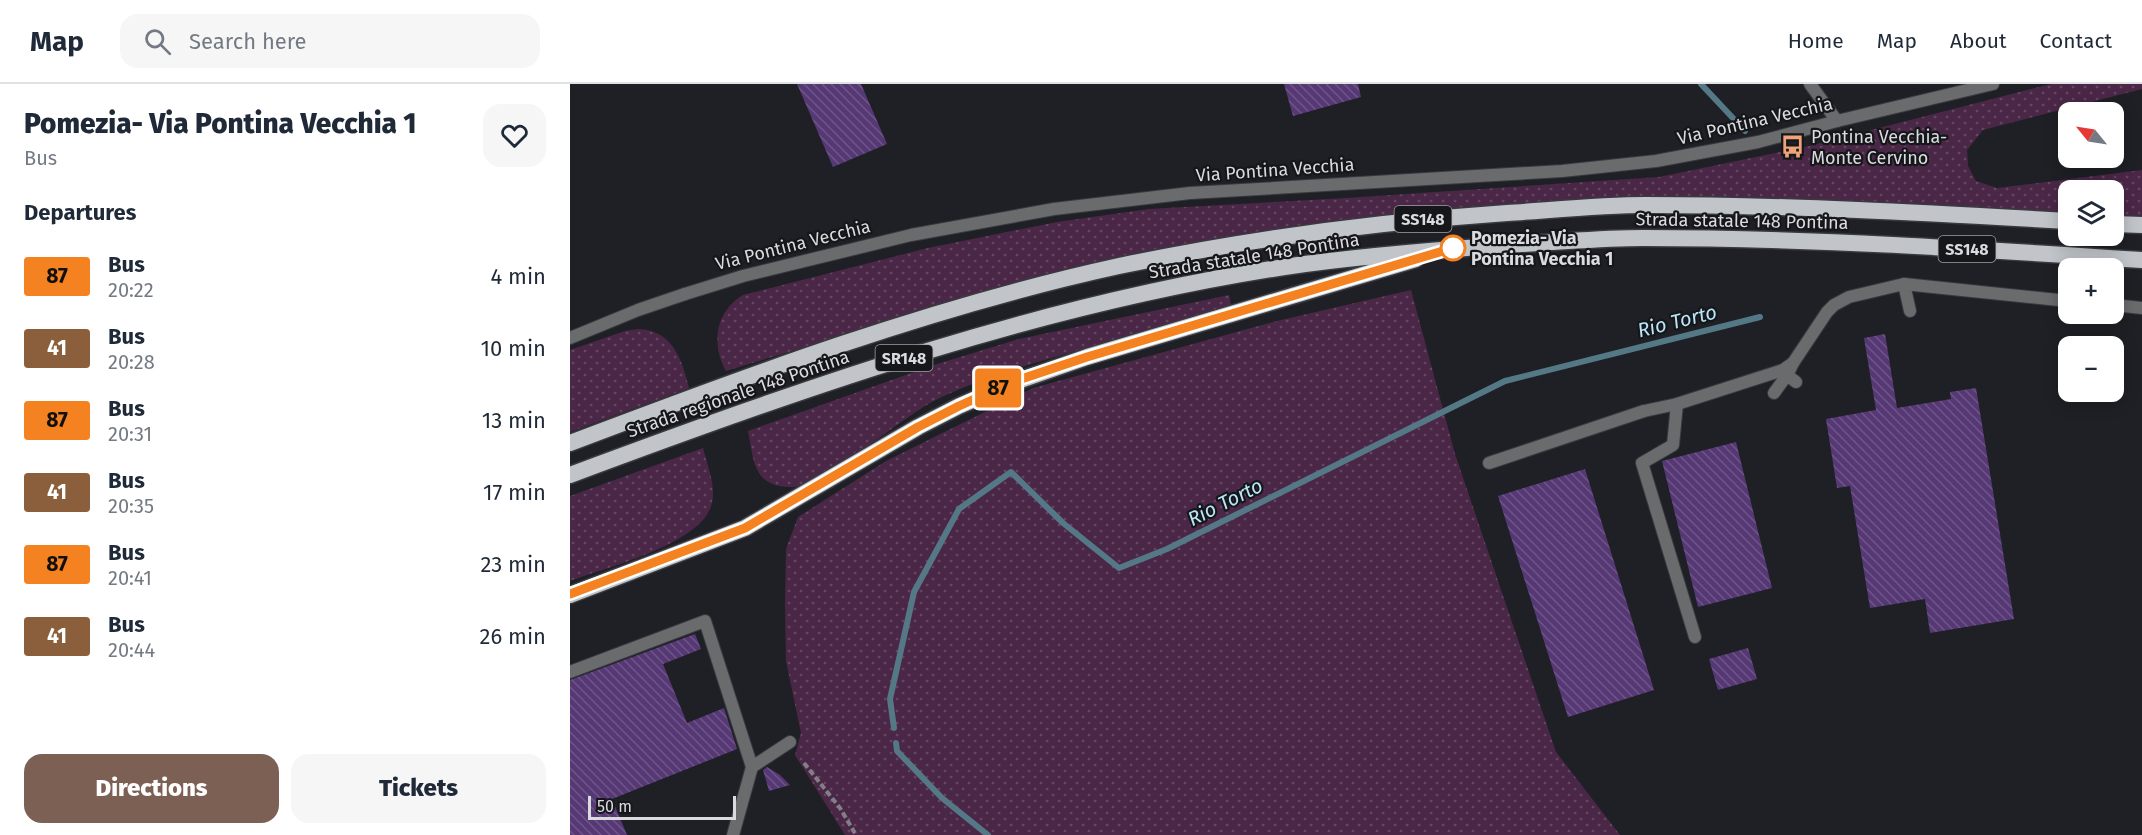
<!DOCTYPE html>
<meta charset="utf-8">
<style>
:root{--surface:#fff;--page:#f6f6f7;--text:#1f2937;--muted:#747a83;--line:#e0e1e3;--accent:#7d6054}
body{margin:0;font-family:"Fira Sans",sans-serif;background:var(--page);color:var(--text);height:100vh;display:flex;flex-direction:column;font-size:22px;white-space:nowrap}
*{box-sizing:border-box;margin:0}
p{font-size:20px;color:var(--muted)}
.icon{flex:none;width:33px;height:33px;fill:none;stroke:currentColor;stroke-width:2;stroke-linecap:round;stroke-linejoin:round}
.map{position:relative;flex:1;overflow:hidden}
.sheet{display:flex;flex-direction:column;background:var(--surface);width:570px}
.sheet>*{flex:none}
.badge{padding:0 12px;border-radius:4px;font-size:21px;line-height:39px}
.needle{width:39px;rotate:300deg}
.tools{position:absolute;left:1488px;top:18px;display:grid;gap:12px}
.tools a{display:grid;place-items:center;width:66px;height:66px;border-radius:12px;background:var(--surface);box-shadow:0 3px 15px #0003;font-size:30px}
.scale{position:absolute;left:18px;bottom:15px;width:148px;box-sizing:border-box;padding-left:6px;border:3px solid #dbdbdf;border-top:0;font-size:16px;line-height:21px;white-space:nowrap;color:#dbdbdf;-webkit-text-stroke:4px #16171b;paint-order:stroke}
.map>.badge{position:absolute;translate:-50% -50%;box-shadow:0 0 0 3px #fff}
h2{padding:0 24px;font-size:22px;line-height:54px}
.round{display:grid;place-items:center;flex:none;width:63px;height:63px;border-radius:18px;background:var(--page)}
.summary{display:flex;align-items:center;justify-content:space-between;height:102px;padding:0 24px}
h1{font-size:28px;font-weight:800;line-height:45px}
.cta{display:flex;gap:12px;margin-top:auto;padding:12px 24px}
.cta a{flex:1;height:69px;border-radius:18px;background:var(--accent);color:#fff;font-size:24px;font-weight:800;line-height:69px;text-align:center}
.cta a+a{background:var(--page);color:var(--text)}
ul{padding:0;list-style:none}
li{display:flex;align-items:center;gap:18px;height:72px;padding:0 24px}
li div{flex:1}
li b{display:block;font-size:22px}
li em{font-style:normal}
li .badge{min-width:66px;font-weight:700;text-align:center}
header{display:flex;align-items:center;gap:36px;box-sizing:border-box;height:84px;padding:0 30px;background:var(--surface);border-bottom:2px solid var(--line)}
header strong{font-size:28px}
nav{display:flex;gap:33px;margin-inline-start:auto;font-size:21px}
.search{width:420px;height:54px;background:var(--page);display:flex;align-items:center;gap:15px;box-sizing:border-box;padding:0 21px;border-radius:18px;color:var(--muted);font-size:22px}
main{display:flex;flex:1;min-height:0}
.map>svg:first-child{display:block}
.green{fill:url(#green-dots)}
.lines{fill:none;stroke-linecap:round;stroke-linejoin:round}
.stream{stroke:#547886;stroke-width:6}
.building{fill:url(#building-back-hatch)}
.service-casing{stroke:#393a3f;stroke-width:14}
.minor-casing{stroke:#393a3f;stroke-width:14}
.tertiary-casing{stroke:#393a3f;stroke-width:14}
.trunk-casing{stroke:#393a3f;stroke-width:19}
.path{stroke:#808085;stroke-width:4;stroke-dasharray:6 3;stroke-linecap:butt}
.service{stroke:#696b6d;stroke-width:12}
.minor{stroke:#696b6d;stroke-width:12}
.tertiary{stroke:#696b6d;stroke-width:12}
.trunk{stroke:#c1c5ca;stroke-width:16}
.line-casing{stroke:#fff;stroke-width:14}
.line{stroke:#f58220;stroke-width:9}
.stop-dot{fill:#fff;stroke:#f58220;stroke-width:3}
.labels{text-anchor:middle;stroke-width:4.5;stroke-linejoin:round;paint-order:stroke}
.shield{fill:#16171b;stroke:#a0a0a4;stroke-width:1.5}
.shield-label{font-size:16px;font-weight:bold;fill:#dbdbdf}
.street-label{font-size:18px;fill:#dbdbdf;stroke:#16171b}
.poi-label{font-size:18px;fill:#dbdbdf;stroke:#16171b;text-anchor:start}
.stop-label{font-size:18px;font-weight:bold;fill:#dbdbdf;stroke:#16171b;text-anchor:start}
.water-label{font-size:20px;font-style:italic;fill:#bae6fa;stroke:#16171b}
</style>
<header>
<strong>Map</strong>
<div class="search"><svg class="icon" aria-label="search" viewBox="0 0 24 24"><circle cx="10" cy="10" r="6"/><path d="M15 15l6 6"/></svg>Search here</div>
<nav><a>Home</a><a>Map</a><a>About</a><a>Contact</a></nav>
</header>
<main>
<section class="sheet">
<div class="summary"><div><h1>Pomezia- Via Pontina Vecchia 1</h1><p>Bus</p></div><a class="round"><svg class="icon" aria-label="heart" viewBox="0 0 24 24"><path d="M12 20l-8-8c-3-5 5-10 8-4 3-6 11-1 8 4z"/></svg></a></div>
<h2>Departures</h2>
<ul>
<li><span class="badge" style="background:#f58220;color:#111">87</span><div><b>Bus</b><p>20:22</p></div><em>4 min</em></li>
<li><span class="badge" style="background:#8b5e3c;color:#fff">41</span><div><b>Bus</b><p>20:28</p></div><em>10 min</em></li>
<li><span class="badge" style="background:#f58220;color:#111">87</span><div><b>Bus</b><p>20:31</p></div><em>13 min</em></li>
<li><span class="badge" style="background:#8b5e3c;color:#fff">41</span><div><b>Bus</b><p>20:35</p></div><em>17 min</em></li>
<li><span class="badge" style="background:#f58220;color:#111">87</span><div><b>Bus</b><p>20:41</p></div><em>23 min</em></li>
<li><span class="badge" style="background:#8b5e3c;color:#fff">41</span><div><b>Bus</b><p>20:44</p></div><em>26 min</em></li>
</ul>
<div class="cta"><a>Directions</a><a>Tickets</a></div>
</section>
<div class="map">
<svg width="1572" height="751" viewBox="0 0 1572 751">
<defs>
<pattern id="green-dots" width="8" height="8" patternUnits="userSpaceOnUse" patternTransform="scale(1.5)"><rect width="8" height="8" fill="#4b2747"/><path d="M2 2h.1M6 6h.1" fill="none" stroke="#644661" stroke-width="1.8" stroke-linecap="round"/></pattern>
<pattern id="building-back-hatch" width="6" height="6" patternUnits="userSpaceOnUse" patternTransform="scale(1.5)"><rect width="6" height="6" fill="#563875"/><path d="M-1 5l2 2M0 0l6 6M5-1l2 2" fill="none" stroke="#6e5488"/></pattern>
</defs>
<rect width="100%" height="100%" fill="#1f2025"/>
<path class="green" d="M1481,0H1572V5L1413,46L1397,66L1398,82L1406,97L1427,104L1572,86V137L1544,135V106H1498V132L870,127L823,130L649,156L321,237L156,287C141,260 145,228 173,211L358,164L487,138L579,125L776,114L1089,93L1239,62Z
M841,206L885,370L986,668L1050,751H275L225,671L231,649L216,577L215,522L216,465L228,433L316,377L463,304L707,237Z
M659,211L662,225C614,238 565,251 517,264C464,279 411,293 362,318C330,335 251,403 223,403C183,404 184,377 178,347L364,281L449,255Z
M68,245C103,246 112,276 119,304L0,348V266L55,247Z
M133,364C137,381 146,401 142,419C133,460 37,483 0,497V412Z"/>
<g class="lines">
<path class="stream" d="M1131,0L1175,47
M324,644L320,615L344,508L389,425L441,388L493,439L549,484L597,465L935,297L1190,233
M326,659L327,667L372,714L418,751"/>
</g>
<path class="building" d="M227,0H291L317,60L263,83Z
M714,0H788L791,13L723,32Z
M1315,250L1327,324L1381,315L1380,308L1406,304L1444,535L1360,549L1355,515L1300,524L1280,402L1267,404L1256,335L1306,326L1294,254Z
M1166,358L1202,504L1128,523L1092,377Z
M1015,385L1084,606L998,633L928,412Z
M125,550L131,565L93,580L117,639L154,624L167,665L42,715L57,751H0V596Z
M1178,564L1187,595L1148,606L1139,575Z
M197,683L210,691L220,701L199,707L193,686Z"/>
<g class="lines">
<defs>
<path id="service" d="M1240,0L1267,37
M1334,200L1340,227
M1223,279L1217,291L1226,298
M1204,309L1217,291
M1107,320L1103,361L1072,379L1125,553
M919,379L1074,327
M0,588L135,537L182,683L163,751
M182,683L220,658"/>
<path id="minor" d="M115,210L173,192L341,151L484,125L620,109L992,87L1086,77L1188,58L1267,37L1423,0
M1544,221L1572,224
M1074,327L1107,320L1213,286L1223,279L1257,228L1264,221L1279,213L1334,200L1498,217"/>
<path id="tertiary" d="M0,254L68,226L115,210"/>
<path id="trunk" d="M1544,140L1572,141
M0,359C179,291 361,223 549,182C677,155 807,138 937,129C983,126 1030,121 1076,121C1217,121 1358,129 1498,137
M0,391C239,302 481,216 735,180C812,170 890,164 968,159C1003,157 1038,154 1073,154C1239,154 1406,165 1572,176
M0,511L175,444L348,343L389,322L442,299L517,273L846,175"/>
</defs>
<use href="#service" class="service-casing"/>
<use href="#minor" class="minor-casing"/>
<use href="#tertiary" class="tertiary-casing"/>
<use href="#trunk" class="trunk-casing"/>
<path class="path" d="M234,679L270,724L286,751"/>
<use href="#service" class="service"/>
<use href="#minor" class="minor"/>
<use href="#tertiary" class="tertiary"/>
<use href="#trunk" class="trunk"/>
</g>
<g class="lines">
<defs>
<path id="line" d="M0,510L175,444L348,343L389,322L442,298L517,273L883,164"/>
</defs>
<use href="#line" class="line-casing"/>
<use href="#line" class="line"/>
</g>
<defs>
<symbol id="bus-bare" viewBox="-9 -9 18 18"><path d="M-5-6H5V4H4V6H2V4H-2V6H-4V4H-5ZM-3.5-4V0h7V-4ZM-3.5 1.2v1.5H-2V1.2ZM2 1.2v1.5H3.5V1.2Z" fill="#f0a378" stroke="#16171b" stroke-width="2.5" paint-order="stroke"/></symbol>
</defs>
<g fill-rule="evenodd">
<use href="#bus-bare" x="1206" y="46" width="33" height="33"/>
</g>
<circle class="stop-dot" cx="883" cy="164" r="12"/>
<g class="labels">
<g class="shield">
<rect x="824.5" y="122" width="57" height="26" rx="4.5"/>
<rect x="1368.5" y="152" width="57" height="26" rx="4.5"/>
<rect x="305.5" y="261" width="57" height="26" rx="4.5"/>
</g>
<g class="shield-label">
<text x="853" y="141">SS148</text>
<text x="1397" y="171">SS148</text>
<text x="334" y="280">SR148</text>
</g>
<g class="street-label">
<text transform="translate(1185 37) rotate(-13)" y="6">Via Pontina Vecchia</text>
<text transform="translate(705 86) rotate(-4)" y="6">Via Pontina Vecchia</text>
<text transform="translate(1172 137) rotate(1)" y="6">Strada statale 148 Pontina</text>
<text transform="translate(223 161) rotate(-14)" y="6">Via Pontina Vecchia</text>
<text transform="translate(684 172) rotate(-9)" y="6">Strada statale 148 Pontina</text>
<text transform="translate(168 310) rotate(-19)" y="6">Strada regionale 148 Pontina</text>
</g>
<g class="poi-label">
<text x="1241" y="59">Pontina Vecchia-<tspan x="1241" dy="21">Monte Cervino</tspan></text>
</g>
<g class="stop-label">
<text x="901" y="160">Pomezia- Via<tspan x="901" dy="21">Pontina Vecchia 1</tspan></text>
</g>
<g class="water-label">
<text transform="translate(1107 237) rotate(-14)" y="7">Rio Torto</text>
<text transform="translate(655 418) rotate(-27)" y="7">Rio Torto</text>
</g>
</g>
</svg>
<div class="tools">
<a><svg class="needle" viewBox="-14 -14 28 28"><path d="M0-13l5 13h-10z" fill="#e53935"/><path d="M0 13l5-13h-10z" fill="#747a83"/></svg></a>
<a><svg class="icon" aria-label="layers" viewBox="0 0 24 24"><path d="M12 4l9 5-9 5-9-5zM3 14l9 5 9-5"/></svg></a>
<a>+</a>
<a>−</a>
</div>
<div class="scale">50 m</div>
<b class="badge" style="left:428px;top:304px;background:#f58220;color:#111">87</b>
</div>
</main>
